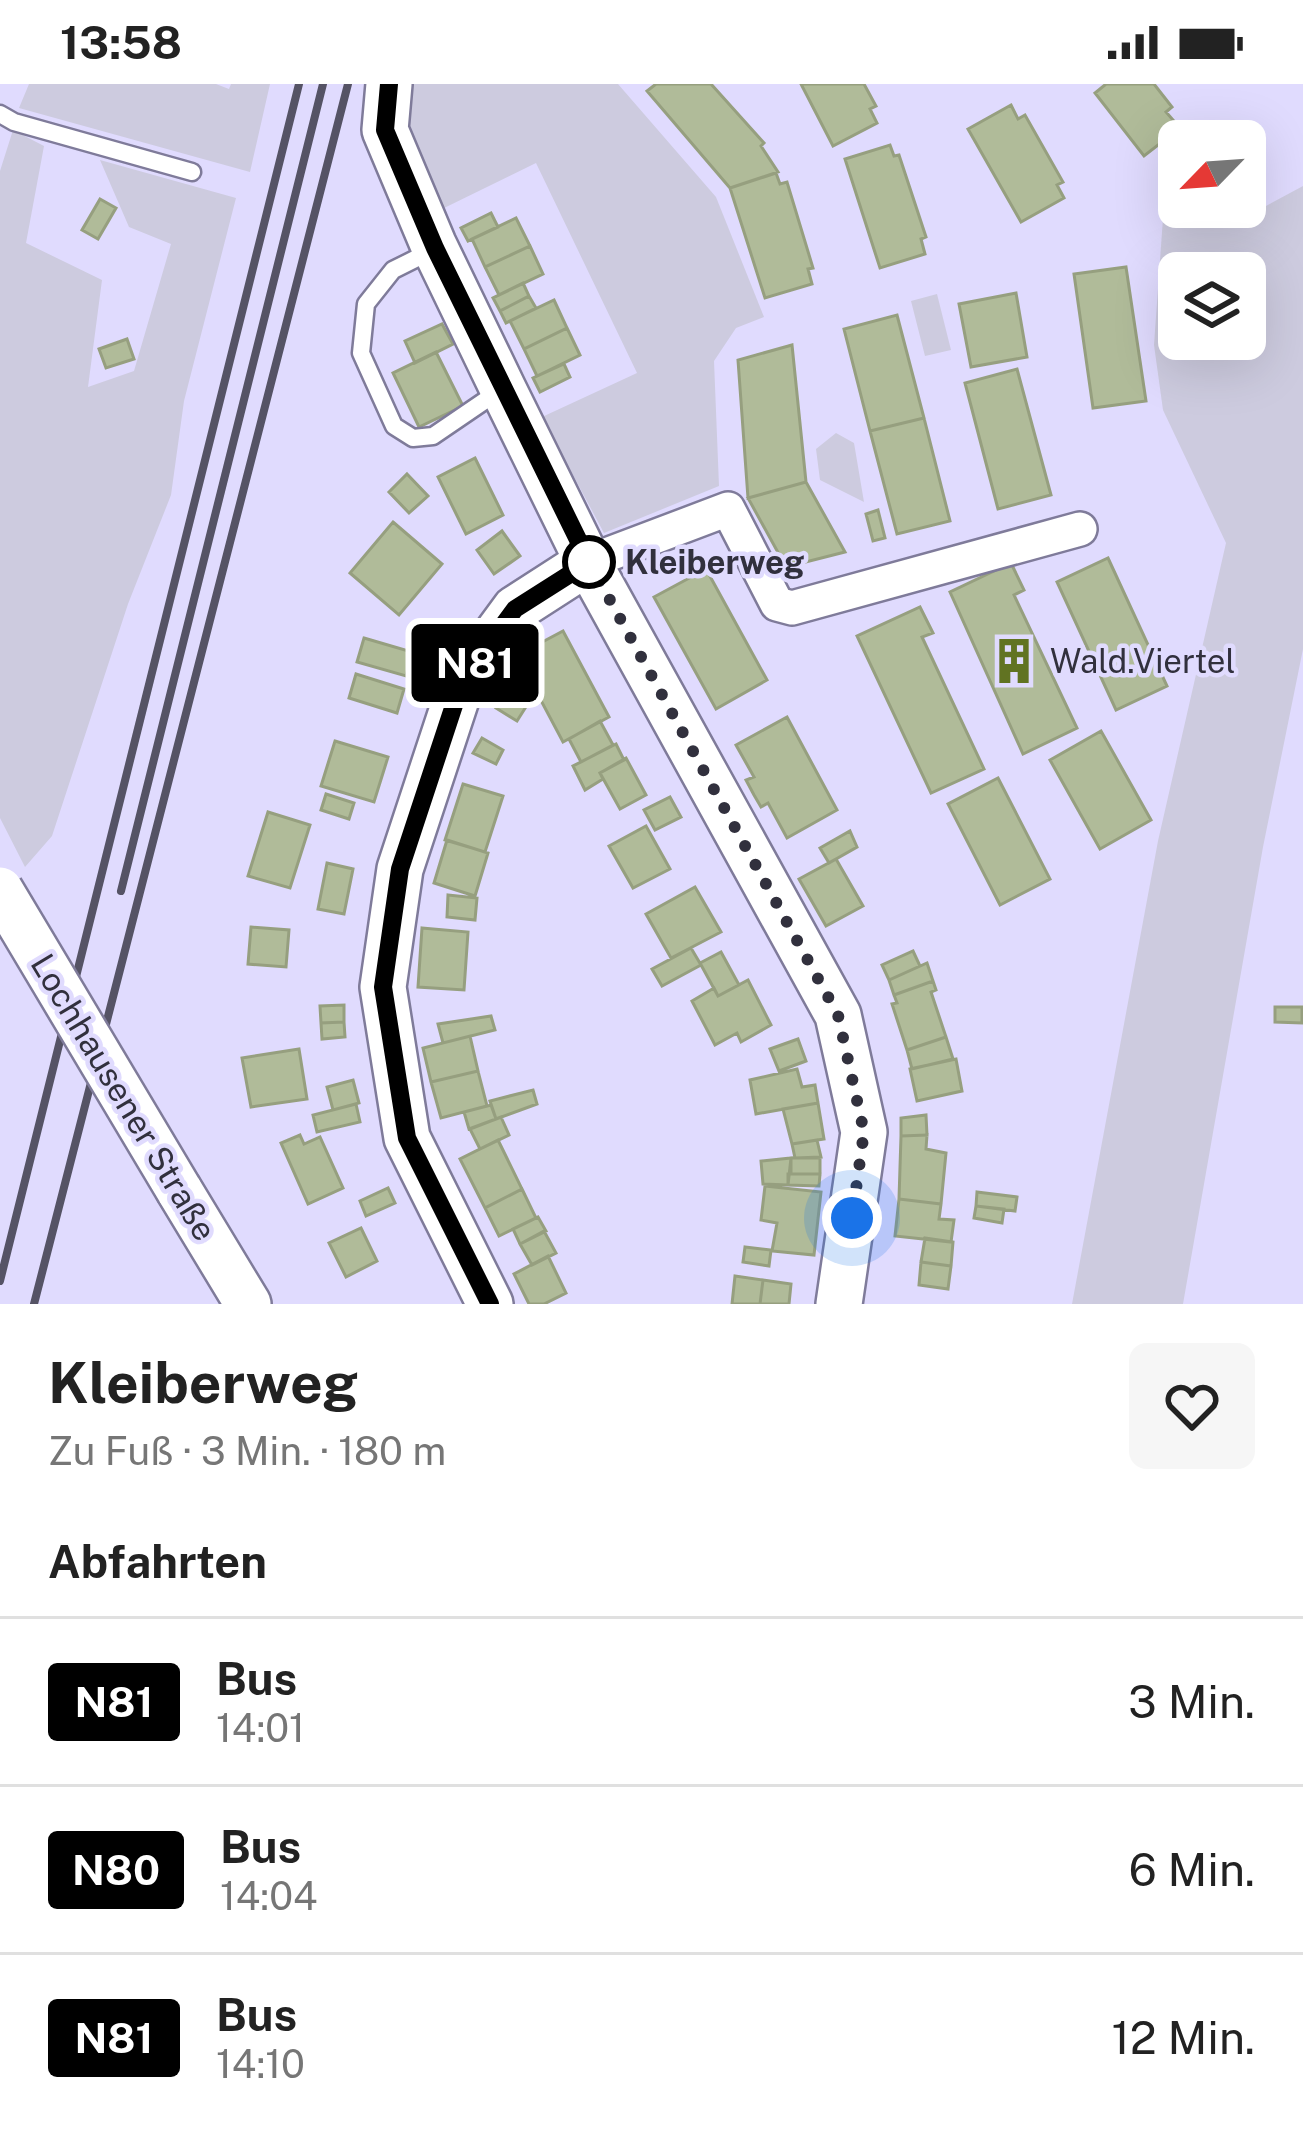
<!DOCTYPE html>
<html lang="de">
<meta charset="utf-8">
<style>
:root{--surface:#fff;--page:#f6f6f6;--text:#222;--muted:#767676;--line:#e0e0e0}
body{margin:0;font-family:"Public Sans",sans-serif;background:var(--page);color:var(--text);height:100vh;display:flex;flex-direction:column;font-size:45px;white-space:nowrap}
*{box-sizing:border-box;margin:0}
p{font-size:39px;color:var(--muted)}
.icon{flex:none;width:66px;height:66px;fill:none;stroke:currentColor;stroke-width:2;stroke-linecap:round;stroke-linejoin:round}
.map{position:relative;height:1220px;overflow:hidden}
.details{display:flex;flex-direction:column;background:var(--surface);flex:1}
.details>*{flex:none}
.badge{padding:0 24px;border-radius:9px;font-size:42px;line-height:78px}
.needle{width:78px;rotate:245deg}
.fabs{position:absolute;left:1158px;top:36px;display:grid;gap:24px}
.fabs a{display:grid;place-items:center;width:108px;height:108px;border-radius:18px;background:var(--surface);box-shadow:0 12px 48px #0002;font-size:60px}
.you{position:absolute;width:60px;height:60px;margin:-30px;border:9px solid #fff;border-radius:50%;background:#1a73e8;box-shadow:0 0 0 18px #1a73e833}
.map>.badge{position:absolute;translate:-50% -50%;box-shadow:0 0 0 6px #fff}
h2{padding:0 48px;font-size:45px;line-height:108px}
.round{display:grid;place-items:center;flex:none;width:126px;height:126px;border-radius:18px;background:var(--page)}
.head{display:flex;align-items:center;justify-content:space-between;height:204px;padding:0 48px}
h1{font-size:57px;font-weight:700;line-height:90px}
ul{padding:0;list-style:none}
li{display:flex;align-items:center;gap:36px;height:168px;padding:0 48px;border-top:3px solid var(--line)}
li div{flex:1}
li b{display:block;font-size:45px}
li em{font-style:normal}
li .badge{min-width:132px;font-weight:700;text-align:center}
.status{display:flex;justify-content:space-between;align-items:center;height:84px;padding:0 60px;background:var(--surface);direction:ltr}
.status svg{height:33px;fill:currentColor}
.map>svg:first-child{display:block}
.green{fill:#cdcbdf;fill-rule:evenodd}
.building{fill:#b0bb99;stroke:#969f7f;stroke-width:3}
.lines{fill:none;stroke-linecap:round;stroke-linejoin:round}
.lane-casing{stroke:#7f7b9a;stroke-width:21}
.street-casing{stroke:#7f7b9a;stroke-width:38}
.secondary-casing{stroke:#7f7b9a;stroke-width:50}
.lane{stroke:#fff;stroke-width:16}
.street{stroke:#fff;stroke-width:33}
.secondary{stroke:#fff;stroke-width:45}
.rail{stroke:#555365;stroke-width:8}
.secondary-bridge-casing{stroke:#7f7b9a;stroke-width:50;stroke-linecap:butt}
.secondary-bridge{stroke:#fff;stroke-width:45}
.line-casing{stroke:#fff;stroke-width:27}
.line{stroke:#000;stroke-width:18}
.walk{stroke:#31303d;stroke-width:12;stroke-dasharray:0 21.6}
.stop-dot{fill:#fff;stroke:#000;stroke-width:6}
.labels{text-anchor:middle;stroke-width:9;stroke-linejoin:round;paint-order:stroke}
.stop-label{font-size:33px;font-weight:bold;fill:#31303d;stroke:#e0dbfe;text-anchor:start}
.poi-label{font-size:33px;fill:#31303d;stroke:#e0dbfe;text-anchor:start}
.street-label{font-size:33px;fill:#31303d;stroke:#e0dbfe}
</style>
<div class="status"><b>13:58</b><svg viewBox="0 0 49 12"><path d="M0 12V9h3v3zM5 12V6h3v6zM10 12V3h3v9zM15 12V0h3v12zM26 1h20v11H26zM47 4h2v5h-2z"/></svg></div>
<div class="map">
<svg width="1303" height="1220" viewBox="0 0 1303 1220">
<rect width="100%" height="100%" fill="#e0dbfe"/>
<path class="green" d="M29,0H216L229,5L231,0H270L250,88L19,24Z
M405,0H618L716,113L764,233L736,244L714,277L719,402L604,449L542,333L637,289L536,79L440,126L402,42Z
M13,46L44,62L26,159L102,196L88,303L134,287L171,160L129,143L100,76L236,114L184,317L171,411L128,520L52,752L25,783L0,734V87Z
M1303,102V565L1263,763L1183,1220H1072L1158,757L1226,459L1163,326L1154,261L1163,134C1198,121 1203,123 1238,137ZM1179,189H1245V255H1179Z
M937,210L951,266L925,272L911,217Z
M836,349L854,359L864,418L820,396L816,365Z"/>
<path class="building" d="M656,0H711L764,59L761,62L778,88L730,104L647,7Z
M801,0H864L876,22L870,25L877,39L833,62Z
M1106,0H1154L1172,23L1166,28L1180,44L1144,72L1095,9Z
M1011,21L1018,35L1025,31L1063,98L1057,101L1064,114L1021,138L968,45Z
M890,61L894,72L899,71L926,153L921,155L925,170L880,184L845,75Z
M776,89L780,100L787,98L813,184L808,185L812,200L765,214L730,104Z
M100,115L116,124L98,155L82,146Z
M491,129L498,143L468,157L461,144Z
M516,134L530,162L485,183L472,155Z
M530,162L543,190L499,211L485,183Z
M1126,183L1146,317L1093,324L1074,190Z
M523,199L529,212L500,227L493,214Z
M1016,209L1027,273L971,283L959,220Z
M529,212L536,224L506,239L500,227Z
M554,216L567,244L524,265L510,237Z
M897,231L924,334L870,347L844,245Z
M442,240L453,260L415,279L405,257Z
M567,244L580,271L537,292L524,265Z
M127,255L134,275L106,284L99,265Z
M792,261L806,398L748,414L738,276Z
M436,268L463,322L419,343L393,289Z
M564,280L570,293L540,308L533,294Z
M1017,285L1051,411L998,425L965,299Z
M924,334L950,437L897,450L870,347Z
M475,374L503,431L466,450L438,393Z
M407,390L428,412L409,429L389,408Z
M806,398L845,468L786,483L748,414Z
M878,426L885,454L873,457L866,430Z
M393,438L442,480L399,531L350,489Z
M502,447L520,472L494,490L477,466Z
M1108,474L1167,602L1116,626L1057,498Z
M1011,479L1024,506L1014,511L1077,644L1023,670L950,508Z
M706,485L767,596L716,625L654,513Z
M920,523L933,549L922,553L984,685L931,709L857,552Z
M563,547L609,633L563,658L536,607L514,592L521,580L516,572Z
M364,554L412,568L406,592L357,578Z
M356,590L404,605L397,629L349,614Z
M514,592L536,607L517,637L496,624Z
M787,633L837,726L787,754L768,719L761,723L754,711L746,696L754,693L736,661Z
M600,637L613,661L581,678L569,655Z
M1101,647L1151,736L1100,765L1050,676Z
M482,654L503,666L496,680L473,669Z
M335,657L388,673L374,718L321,702Z
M616,660L624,676L600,689L603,695L585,706L573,682Z
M626,674L646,711L620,725L600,689Z
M998,694L1050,795L1000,821L948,720Z
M463,700L503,712L485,768L445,756Z
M326,710L354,719L349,735L321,726Z
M670,713L681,733L655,746L644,726Z
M268,728L310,741L290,804L248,792Z
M646,742L670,785L633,804L609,762Z
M850,747L857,763L829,779L820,764Z
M447,756L488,769L475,812L434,799Z
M836,775L863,822L826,842L799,795Z
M327,779L353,785L344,830L318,825Z
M695,803L721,848L671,874L646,830Z
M448,811L477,814L475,836L447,833Z
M251,843L289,846L286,883L248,880Z
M422,844L468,848L464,906L418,903Z
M691,864L701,881L662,902L652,885Z
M913,867L920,882L889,896L882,881Z
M721,868L739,901L718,912L700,879Z
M927,879L933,897L894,911L889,896Z
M748,896L771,941L741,958L737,949L715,961L692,917L714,904L718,912Z
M933,897L936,906L931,908L946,953L907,966L892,920L897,919L894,911Z
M344,921V938L321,939L320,922Z
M1275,923H1302V939L1275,938Z
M491,932L495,946L443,959L438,940Z
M344,938L345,953L322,955L321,939Z
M470,952L478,987L431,998L423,964Z
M946,953L953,975L912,985L907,966Z
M798,955L806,977L779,987L770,965Z
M299,965L307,1015L251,1023L242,974Z
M956,975L962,1007L917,1017L910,985Z
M797,985L802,1003L815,1001L818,1019L756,1030L750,996Z
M478,987L487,1022L441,1034L431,998Z
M353,996L359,1019L333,1026L327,1003Z
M533,1006L537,1020L496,1035L490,1017Z
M818,1019L824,1055L792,1060L783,1025Z
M356,1020L360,1038L317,1048L313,1031Z
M491,1021L496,1035L469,1045L464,1028Z
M926,1031L927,1051L901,1052V1034Z
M501,1033L509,1051L480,1065L470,1045Z
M300,1051L304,1060L320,1053L343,1104L308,1120L281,1059Z
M927,1051L926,1065L946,1069L941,1120L899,1115L901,1052Z
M498,1056L522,1105L485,1124L460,1075Z
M817,1056L821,1073L795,1074L792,1060Z
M791,1074H820V1090H791Z
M791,1074L788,1101L763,1100L761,1077Z
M788,1090H820L819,1102L788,1101Z
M765,1102L821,1108L814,1171L772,1167L777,1139L761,1136Z
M388,1104L395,1119L366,1132L360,1117Z
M522,1105L536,1134L499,1152L485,1124Z
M977,1108L1017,1113L1015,1127L976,1122Z
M899,1115L941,1120L939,1135L954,1136L951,1158L895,1152Z
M976,1122L1004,1125L1002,1139L974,1134Z
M538,1133L546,1147L520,1160L513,1145Z
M361,1144L377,1177L346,1193L329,1159Z
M544,1147L556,1169L532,1181L520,1160Z
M925,1154L953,1158L951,1182L921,1178Z
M745,1163L771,1166L769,1182L743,1178Z
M548,1172L566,1209L544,1220H529L514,1190Z
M921,1178L951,1182L948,1205L919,1201Z
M735,1192L763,1196L760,1220H732Z
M763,1196L791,1200L789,1220H760Z"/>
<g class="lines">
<defs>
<path id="lane" d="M0,30L14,38L192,88
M435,165L393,186L366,220L361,269L394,342L413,354L433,352L502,305"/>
<path id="street" d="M588,478L728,425L777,520L792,524L1080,445"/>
<path id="secondary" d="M389,0L385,46L433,160L503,305L588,478L838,931L864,1048L839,1220
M179,1106L248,1220
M490,1220L407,1054L383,903L400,785L462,597L515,525L588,478"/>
</defs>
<use href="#lane" class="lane-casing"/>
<use href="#street" class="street-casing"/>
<use href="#secondary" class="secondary-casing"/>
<use href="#lane" class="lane"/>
<use href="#street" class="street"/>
<use href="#secondary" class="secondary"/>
<path class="rail" d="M121,807L323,0
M0,1197L299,0
M34,1220L348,0"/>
<defs>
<path id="secondary-bridge" d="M0,806L179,1106"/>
</defs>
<use href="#secondary-bridge" class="secondary-bridge-casing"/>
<use href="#secondary-bridge" class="secondary-bridge"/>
</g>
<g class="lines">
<defs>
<path id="line" d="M389,0L385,46L435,164L589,478L515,525L462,597L400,785L383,903L407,1054L490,1220"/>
</defs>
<use href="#line" class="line-casing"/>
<use href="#line" class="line"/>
<path class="walk" d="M589,478L838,931L864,1048L852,1134"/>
</g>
<defs>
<symbol id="building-bare" viewBox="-9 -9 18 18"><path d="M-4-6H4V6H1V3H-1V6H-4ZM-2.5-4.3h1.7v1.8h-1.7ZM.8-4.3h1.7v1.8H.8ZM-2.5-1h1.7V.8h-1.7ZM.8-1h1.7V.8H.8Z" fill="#617322" stroke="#e0dbfe" stroke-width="2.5" paint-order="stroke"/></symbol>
</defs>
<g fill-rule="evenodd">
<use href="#building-bare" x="981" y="544" width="66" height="66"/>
</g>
<circle class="stop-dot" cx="589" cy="478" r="24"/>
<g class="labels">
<g class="stop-label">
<text x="625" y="490">Kleiberweg</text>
</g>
<g class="poi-label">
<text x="1050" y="589">Wald.Viertel</text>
</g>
<g class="street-label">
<text transform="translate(124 1013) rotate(59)" y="12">Lochhausener Straße</text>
</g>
</g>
</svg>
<div class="fabs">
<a><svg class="needle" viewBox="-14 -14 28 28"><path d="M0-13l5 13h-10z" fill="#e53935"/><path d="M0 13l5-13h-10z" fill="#767676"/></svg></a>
<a><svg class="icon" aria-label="layers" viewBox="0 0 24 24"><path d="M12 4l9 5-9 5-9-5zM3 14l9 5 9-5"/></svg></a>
</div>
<div class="you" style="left:852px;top:1134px"></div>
<b class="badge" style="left:475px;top:579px;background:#000;color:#fff">N81</b>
</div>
<section class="details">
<div class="head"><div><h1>Kleiberweg</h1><p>Zu Fuß · 3 Min. · 180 m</p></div><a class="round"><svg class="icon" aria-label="heart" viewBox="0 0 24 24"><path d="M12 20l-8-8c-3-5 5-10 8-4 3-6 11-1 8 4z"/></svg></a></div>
<h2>Abfahrten</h2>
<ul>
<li><span class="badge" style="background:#000;color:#fff">N81</span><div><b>Bus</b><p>14:01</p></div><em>3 Min.</em></li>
<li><span class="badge" style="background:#000;color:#fff">N80</span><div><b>Bus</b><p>14:04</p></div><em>6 Min.</em></li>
<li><span class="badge" style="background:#000;color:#fff">N81</span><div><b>Bus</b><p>14:10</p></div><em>12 Min.</em></li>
</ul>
</section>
